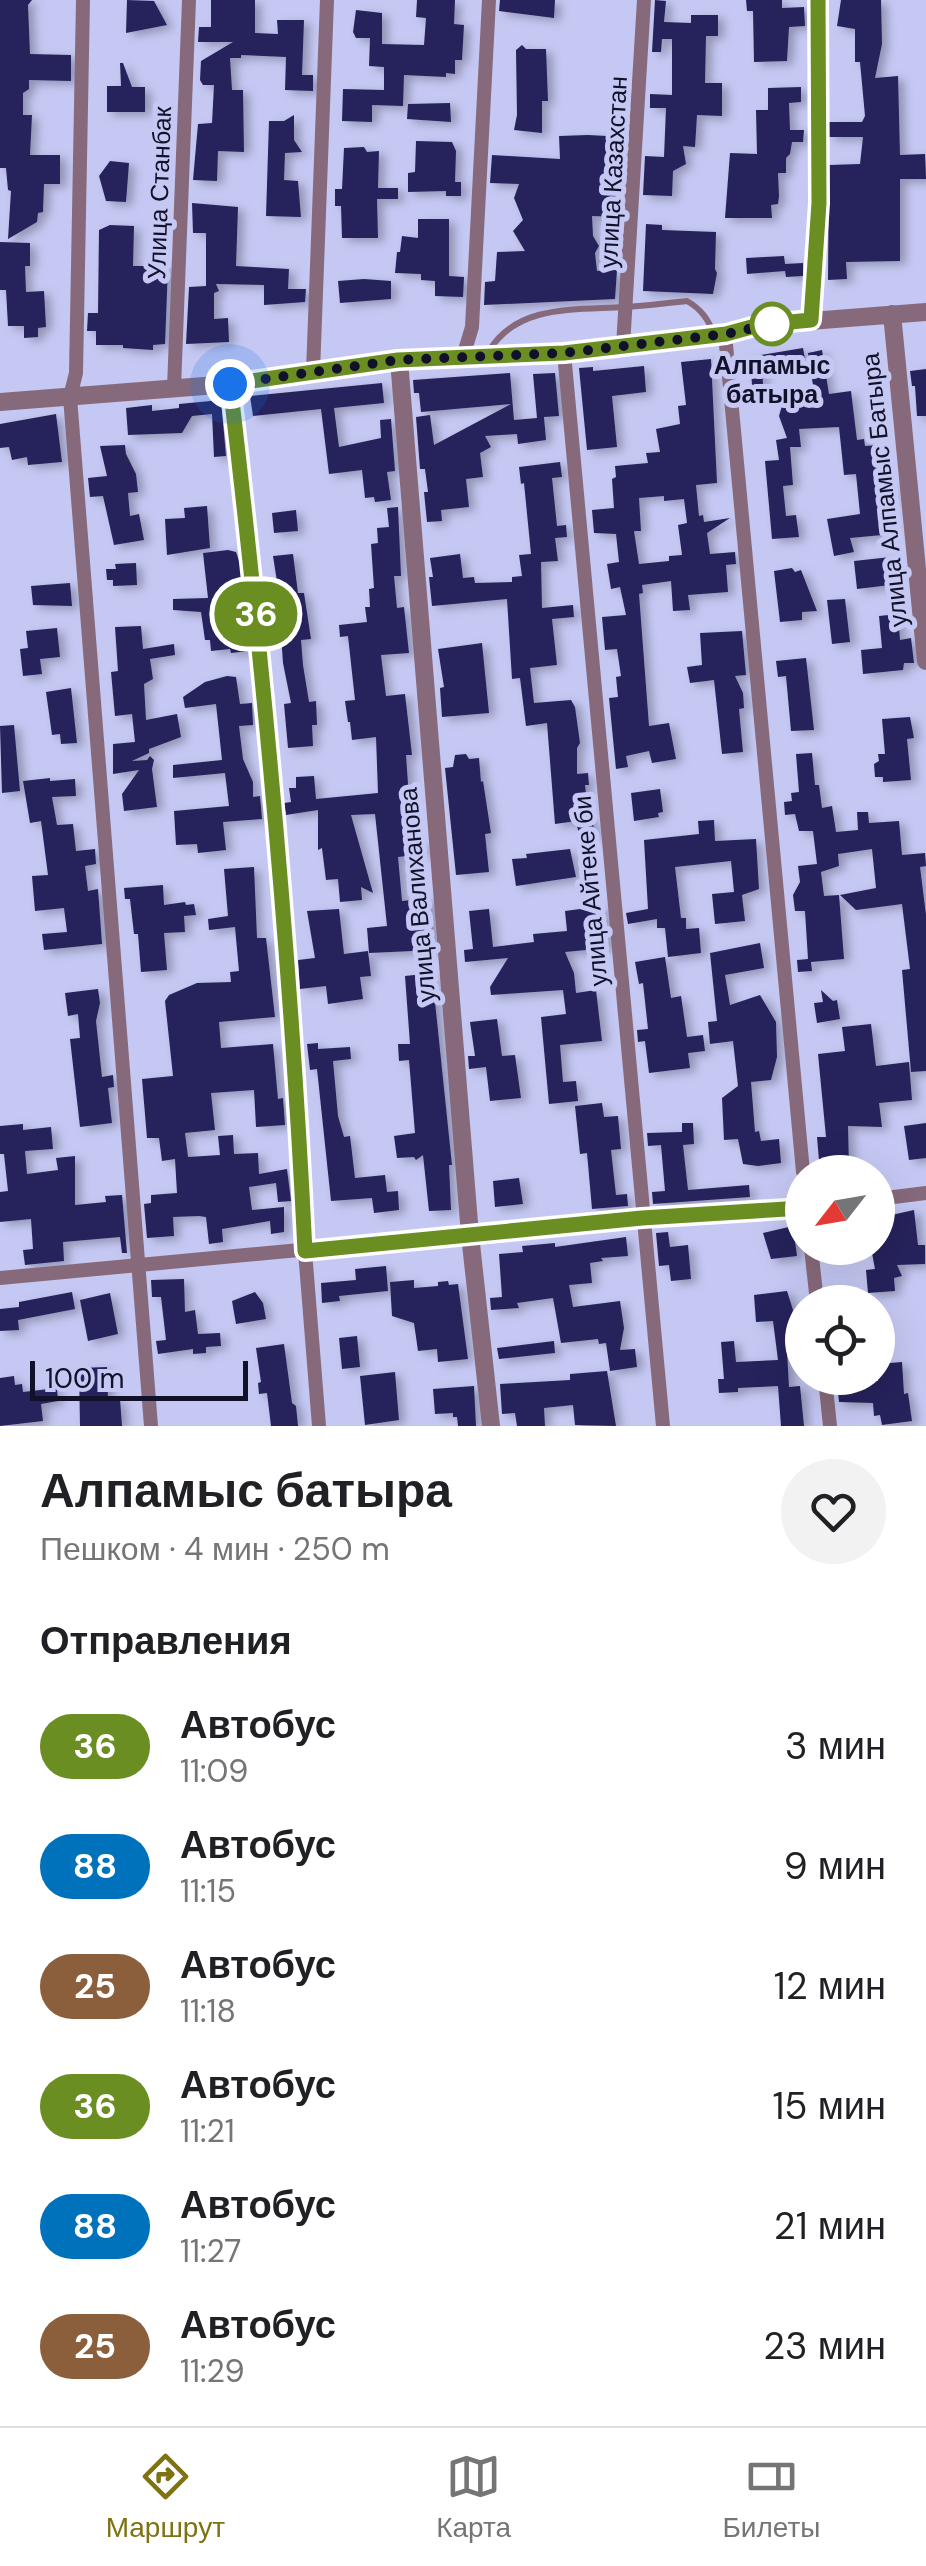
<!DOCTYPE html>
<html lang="ru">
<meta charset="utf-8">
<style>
:root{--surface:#fff;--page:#f2f2f2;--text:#202124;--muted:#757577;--line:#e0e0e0;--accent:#7e7212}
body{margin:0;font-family:"DM Sans",sans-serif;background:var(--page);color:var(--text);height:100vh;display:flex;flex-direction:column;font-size:38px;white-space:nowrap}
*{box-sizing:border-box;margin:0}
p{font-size:32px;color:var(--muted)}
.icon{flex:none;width:55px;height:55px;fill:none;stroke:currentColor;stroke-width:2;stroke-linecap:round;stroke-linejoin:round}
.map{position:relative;height:1426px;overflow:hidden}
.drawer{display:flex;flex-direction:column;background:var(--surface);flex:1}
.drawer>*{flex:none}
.badge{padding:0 20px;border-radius:32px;font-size:35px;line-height:65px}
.needle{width:65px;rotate:239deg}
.controls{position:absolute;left:785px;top:1155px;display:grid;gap:20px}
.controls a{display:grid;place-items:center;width:110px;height:110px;border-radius:50%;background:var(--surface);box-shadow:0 10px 40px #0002;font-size:50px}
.scale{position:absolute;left:30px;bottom:25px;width:218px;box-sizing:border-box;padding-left:10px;border:5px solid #12112a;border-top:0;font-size:28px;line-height:35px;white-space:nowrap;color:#12112a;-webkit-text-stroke:8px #c5c8f3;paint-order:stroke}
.you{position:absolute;width:50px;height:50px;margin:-25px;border:8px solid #fff;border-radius:50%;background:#1a73e8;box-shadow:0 0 0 15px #1a73e833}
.map>.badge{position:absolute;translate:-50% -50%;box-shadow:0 0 0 5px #fff}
h2{padding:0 40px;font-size:38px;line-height:90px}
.round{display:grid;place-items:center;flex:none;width:105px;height:105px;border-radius:52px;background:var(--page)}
.overview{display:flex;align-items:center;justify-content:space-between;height:170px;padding:0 40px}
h1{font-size:48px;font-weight:800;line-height:75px}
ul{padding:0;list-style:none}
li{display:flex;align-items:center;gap:30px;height:120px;padding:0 40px}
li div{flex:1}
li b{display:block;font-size:38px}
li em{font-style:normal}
li .badge{min-width:110px;font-weight:700;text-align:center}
.menu{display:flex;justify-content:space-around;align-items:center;height:140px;border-top:2px solid var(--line);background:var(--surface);font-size:28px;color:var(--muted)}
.menu a{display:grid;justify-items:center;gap:5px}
.menu .selected{color:var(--accent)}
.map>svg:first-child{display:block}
.building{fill:#26235b;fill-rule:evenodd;filter:url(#shadow)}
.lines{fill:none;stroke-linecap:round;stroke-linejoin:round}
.service{stroke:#866a7b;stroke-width:6}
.minor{stroke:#866a7b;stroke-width:14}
.tertiary{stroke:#866a7b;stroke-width:18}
.line-casing{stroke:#fff;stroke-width:22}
.line{stroke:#6b8e23;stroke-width:15}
.walk{stroke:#12112a;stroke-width:10;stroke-dasharray:0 18}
.stop-dot{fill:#fff;stroke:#6b8e23;stroke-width:5}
.labels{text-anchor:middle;stroke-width:10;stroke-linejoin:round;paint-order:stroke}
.street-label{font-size:25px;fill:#12112a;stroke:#c5c8f3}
.stop-label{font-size:25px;font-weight:bold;fill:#12112a;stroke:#c5c8f3}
</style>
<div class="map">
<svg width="926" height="1426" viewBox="0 0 926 1426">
<defs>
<filter id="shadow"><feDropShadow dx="6" dy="3.5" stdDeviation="5" flood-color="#0004"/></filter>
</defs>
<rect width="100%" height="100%" fill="#c5c8f3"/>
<path class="building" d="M0,0H32L28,5L30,54L71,55V81L29,80V89L23,93V115H32L30,155H60V184H44L43,212L38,213L37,222L8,239L11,191L8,190L6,168H0Z
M127,0L154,1L167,25L126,33Z
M211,0H255V33L278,34L277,20H304L302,75H313V91L285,90L286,57L241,55V58H230L232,90H243L244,152L218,151L217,181L193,180L198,124L212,123L214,85H203L200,80L201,61L233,42H198L199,27H211Z
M417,0H455L454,24L464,25L462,60H455V74L446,73V77L404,75L403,106L372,105V122L342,121L343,89L384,90V67L369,66L370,38H356L353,32L356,10L382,13V44L424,45L426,18L416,17Z
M500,0H555L554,18L499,11Z
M655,0L666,1L664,22L691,23V15H718V36H706L705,83H722V116L697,115L695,147L683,146L686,164L673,171L672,196L643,195L645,156L664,157L666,108H650V94L672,95V39H662L661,52H652Z
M746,0H782V8L804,7L805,26L789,27L787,61L754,62L753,11H747Z
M841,0H881L882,44L875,78L898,76L900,155L925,154L926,179H900V261L846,262L847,279L828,280L829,165L860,164L863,137H829V122H862L865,116L860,62H855V29L837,26Z
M522,45L526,49H546L548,101H542V133L514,130L517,115L516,50Z
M120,63H123L132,87H145V112H107V86H121Z
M801,87V102L789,103L790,130H804L803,142H792L790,154L786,158V173H778L779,196L778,204L771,205L772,218H725L730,153L757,154L756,110H768V88Z
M450,103L451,122L407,119L408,104Z
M294,115V140L302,152L285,153L284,180L298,181L301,217L266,216L269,121H284Z
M588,135L625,137L620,217L592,216L593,236L599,246L595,253L597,271L617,270L615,299L484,305L485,282L495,281L497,252L525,251L513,231L523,220L514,198L519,184L490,183L492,155L560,159L559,136Z
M416,141L452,142L456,151L455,182H461V196H446V191L408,192V173L415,172Z
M364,147L367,152L379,151L378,188H398V199H377L378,238H342L341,206H335V189H342L344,148Z
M110,161L129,163L126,202L106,201L99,176Z
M192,203L238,207L236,266L289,269L288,289H306L305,302L264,305V285L216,284L219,291L214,293V319L228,318L229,342L186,344L189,287L206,286V233H193Z
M418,219H449V276L464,277L463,297L435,296V281L421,280V274L395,273L397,252H400L402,236L418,238Z
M646,224L662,225V230L716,232L715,269L717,273L713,294L643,291Z
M110,225L134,226L133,266H168L165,344L153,345V350L123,348V345H96V331H87L88,313H98L99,230Z
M0,242L30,243V266H25L26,292L44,291L46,327L38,328V337L24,338V326H8L6,290H0Z
M784,256L785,264L803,263V276L786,277L785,271L747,274L746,258Z
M364,279L391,281V299L340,303L338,281Z
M803,348L805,359L762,366L763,385L752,386L751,368L745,369L743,358Z
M822,350L829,394L851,391L857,440L864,439L865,446L877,445L882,485L890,484L892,501H889L893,534L850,538L854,552L834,556L827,519L860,514L856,474L844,475L839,427L799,429L801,447H790L793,485L783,486L786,516L796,515L799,537L772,539L765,461L779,460L776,440L787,438L779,416L783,402L815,398L808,353Z
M711,359L717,483L696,485L699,516L703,515L704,522L730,518L707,533L710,554L735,552L736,564L726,565L728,592L688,595L690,610L673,611L671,581L642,585L643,593L639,594L649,726L669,723L676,759L652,763L649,751L626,756L628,767L616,769L609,698L618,697L616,677L621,676L617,649L605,650L602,617L626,615L620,587L611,589L607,564L619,562L616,534L594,533L592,510L614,508L612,479L616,477L615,466L648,463L646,453L660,452L656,429L680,424L678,406L686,405L681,362ZM664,496V501L684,499L687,523L678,525L682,555L669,556V561L639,564L634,531H641L639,498Z
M644,366L646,392L612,396L617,447L587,450L579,368L593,367V371Z
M926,369V416H917L915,386H912L910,371Z
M510,373L514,420L537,418L533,374L555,373L559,416L544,417L546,440L518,444L517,434L485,436L491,447L480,453L483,477L466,479L469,507L441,510L442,521L427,522L424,492H428L425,469H420L416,417L430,415L434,445L511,404L421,412L419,393H414L413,380Z
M382,383L384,403L334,408L339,447L381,438L380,420L391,419L395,471L387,472L391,500L375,502L374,497L365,498L362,470L329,474L321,409L253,416L250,396Z
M221,400L226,456L214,457L212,414L192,416L182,433L128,435L126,408L152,405V411L179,408V404Z
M56,414L62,462L28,465L27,457L12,460L9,447L0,448V424Z
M125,445L126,454L136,474L138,492L128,493L130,516L139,514L144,540L114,545L103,496L90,497L88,478L107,476L100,446Z
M560,462L562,477L552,478L557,526L566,525L567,537L555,538L558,561L541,562L542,608L573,605L574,617L552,619L557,665L530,668L534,703L571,700L575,707L580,743L577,748V774L588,773L589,785H585L589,821L592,820L595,833L594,836L580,839L576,821L555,824L547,723L526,726L520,678L512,679L507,599L432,606L429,577H433L430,558L460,554L463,578L474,577L475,583L512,582V577L522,576L519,555L531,554L524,483L521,484L519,467Z
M207,506L210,548L167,555L165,519L185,518L184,508Z
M398,507L401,576H394L397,608L404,607L409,653L381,655L386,696L405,694L412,755H406L410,813L405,814L408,845L423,843L424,854L398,857L402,901L430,898L434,950L369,953L367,928L387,926L375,814L351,815L373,893L361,887L362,900L340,902L338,879L326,880L322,848L318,850V810L286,815L284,803L291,802L289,788H296V777L314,776L316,799L378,793L376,737L352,740L350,722H348L345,701L355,700L348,636L340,637L339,625L367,622L365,607H370L369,589L374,588L371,544L378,543L377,528L389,527L387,508Z
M296,510L298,531L274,533L272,513Z
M228,550L236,552L241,567L249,651L231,653L230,649L211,651L210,640H205L201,612L173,610V599L208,598L203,553Z
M293,554L298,593H304L311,639L301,640L303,665L309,702L316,701L317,725H312L313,746L288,748L284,704L291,703L283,663L280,620H283L273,556Z
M891,557L894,581L890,585L857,589L854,561Z
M136,563L137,585L113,586V580H107L106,569H116L115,564Z
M792,568L795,572L801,570L817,611L802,612V620L780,622L774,571Z
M70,583L72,606L33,605L31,586Z
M845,599L850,642L832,644L827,600Z
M898,614L900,640L911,638L914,663H904L903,670L863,674L861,650L882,648L879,616Z
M141,626L143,649L174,644L175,655L150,659L153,679L144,684L146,720L177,714L181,737L149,749V753L132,761L147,760L150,756L154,760L152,769L157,807L124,811L122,794L139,770L113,774V744L135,742L132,714L115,716L111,672L118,671L115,627Z
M57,628L60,657L40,659L42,674L23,676L20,649L28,648L26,631Z
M742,631L746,675L735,676L743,693L744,708L739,709L743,752L722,754L714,680L690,683L687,667L702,665L700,633Z
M482,643L489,713L442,717L440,688L444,687L438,649Z
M806,658L814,730L791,731L786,676L778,677L776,661Z
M227,676L236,677L240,704L252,703L253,725L239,726L243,759L253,782V797L260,796L262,819L223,822L226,850L198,853L197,844L176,845L174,811L229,806L225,773L173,778V765L222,760L216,704L185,708L183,697L205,682Z
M71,688L77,743L61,744L60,734L52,735L46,692Z
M910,717L914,738L907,739L911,780L883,782V777H875L874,764L879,761L878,754H885L882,719Z
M14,725L20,791L2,793L0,726Z
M812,753L815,785H819L822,808L832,806L836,832L858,830L857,812H868L869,823L899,821L902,855L925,853L926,866L920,867L926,915V1071L911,1072L902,970L910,969L902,904L856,910L840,895L876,888L872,849L838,854L839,866L821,872L824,896L839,895L844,959L811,962L812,971L798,972L797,960L808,959L805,911H795L793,895L800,882L798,866L817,864L813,831H799L795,814L785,815L784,802L792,801L791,793L799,792L796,754Z
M466,754L469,759L479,758L481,782L483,781L491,833L485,834L489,872L456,875L445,768L453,767L455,755Z
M50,778V781L75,779L76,796L52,797L57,825L73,824L76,851L95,849L96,864L85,866L88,891L98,889L102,944L44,950L42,934L67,932L64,908L35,911L32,876L48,875L41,821L30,823L23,781Z
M660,789L663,812L658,813L659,817L634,821L631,793Z
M714,820L715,841L756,839L759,889L742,895L745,921L715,924L712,894L734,892L731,861L675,867L681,918H686V929L699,928L701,953L668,957L665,928H657V919L628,924L626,913L648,909L644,840L699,834L698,821Z
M570,849L576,877L516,886L512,859L527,858L526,854Z
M254,867L257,938H266L275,1017L219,1022L221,1048L273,1044L278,1099L283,1098L285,1125L256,1127L254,1090L211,1093L215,1130L185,1133L188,1157L220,1155L218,1136L233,1135L234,1154L258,1153L259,1174L287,1169L291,1201L278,1202L276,1183L249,1187L252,1210L284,1207V1232L271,1234L270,1221L222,1229L223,1242L209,1244L206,1217L199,1216L173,1217L174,1236L147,1238L144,1204L151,1203V1195L177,1193L175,1159L162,1161L159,1138H147L142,1079L173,1076L165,1001L169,995L197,983L231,982L230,972L239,971L235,927L209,930L208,919L228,916L224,869Z
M163,885L164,905L185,902L186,905L194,904L196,915L184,916L185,932L164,933L167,970L141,972L138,934H134L130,899H125L124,888Z
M603,906L607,948L565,952L574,973L576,993L596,990L602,1041L560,1045L563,1082L576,1081L578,1101L549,1104L541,1017L566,1014L563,990L491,995L490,987L508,958L465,962L464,950L473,949L469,911L489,909L493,947L534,942L533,934L567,931L565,911Z
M339,909L344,954L368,951L371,976L360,977L363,999L328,1004L326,986L300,989L298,960L315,958L307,911Z
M760,943L764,968L725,975L730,1005L760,995L776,1022L777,1057L771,1080L751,1082L755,1132L759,1131L761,1141L779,1139L781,1163L758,1166L743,1164L738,1139L724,1140L722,1098L738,1086L733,1041L710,1044L708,1022L717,1021L710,953Z
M665,957L671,998L681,996L687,1037L703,1035L705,1051L688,1053L690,1068L649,1073L645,1041L638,1042L637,1030L648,1029L643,983L639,984L635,962Z
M432,973L452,1165H449L451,1210L429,1211L423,1155L416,1160L414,1157L397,1158L394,1136L415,1133L409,1060L399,1061L398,1044H410L405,976Z
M98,989L100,1003L96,1021L102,1077L113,1075L114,1087L108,1088L112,1123L80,1127L70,1039L80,1038L78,1014L68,1016L65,993Z
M821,990L833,1001L837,1000L840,1019L817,1023L814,1003L823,1002Z
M497,1019L502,1056L515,1055L521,1098L490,1101L486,1067L469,1069L468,1056H475L470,1022Z
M871,1024L876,1066L909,1062L912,1100L879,1103L882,1127L848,1126L849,1166L837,1172H820L817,1137H826L818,1054L845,1051L842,1027Z
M318,1043V1049L350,1047L351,1059L333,1061L338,1116L344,1137L350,1136L355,1178L385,1175L387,1192L398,1191L399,1210L374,1213L372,1198L331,1201L317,1069L310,1070L307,1044Z
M602,1103L604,1117L618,1116L621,1149L611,1150L616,1195L627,1194L628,1206L592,1209L587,1153L580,1154L575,1106Z
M682,1123H693L694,1144L683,1145L688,1190L749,1185L750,1197L653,1204L652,1192L665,1191L661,1145L648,1146L647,1133L682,1132Z
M926,1123V1158L909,1160L904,1126Z
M23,1124V1130L51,1127L53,1149L25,1151L27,1174L58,1170L56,1158L75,1156V1205L106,1202L105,1196L122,1195L127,1253H122L120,1237L63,1242L64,1261L25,1265L23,1250L33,1249L31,1219L0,1222V1192L8,1191L4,1154H0V1126Z
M519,1178L523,1204L495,1207L493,1181Z
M914,1210L918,1245H925V1264L897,1265L902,1276L894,1278L895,1291L868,1293L866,1270L875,1269L871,1248H878V1234L881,1233L878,1218Z
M793,1226L797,1256L771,1259L763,1233Z
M668,1232L670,1247L688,1245L691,1279L671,1281L669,1265L659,1266L656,1233Z
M626,1237L628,1256L601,1258L603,1261L590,1263L592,1283L569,1285L573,1307L620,1301L624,1328L620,1350L635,1349L637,1367L610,1371L606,1343L599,1344L598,1339L561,1343L553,1298L517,1303L519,1308L491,1310L490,1298L502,1297L499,1254L523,1252L522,1246L555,1243V1247Z
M386,1266L388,1291L339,1296L340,1301L322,1303L321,1283L356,1280L355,1269Z
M184,1279L185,1312L195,1310L198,1334L220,1333L221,1346L206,1347V1353L193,1354V1349L158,1354L156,1341L166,1340L161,1297H152L151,1280Z
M414,1280V1288L438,1286V1282L448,1281L449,1285L458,1284L468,1359L438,1362L437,1349L418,1351L414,1323L392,1316L390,1282Z
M787,1291L793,1310L786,1334L789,1387L800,1386L804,1426H781L778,1386L738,1388V1392L719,1393L718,1379H724L721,1342L734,1341L736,1362L778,1360L773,1321L756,1322L754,1295Z
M72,1292L75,1309L18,1320L19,1330L0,1331V1309L19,1307V1302Z
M255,1292L263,1303L266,1319L236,1324L232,1301Z
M110,1293L118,1334L88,1341L80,1300Z
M357,1336L360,1367L342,1369L339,1338Z
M554,1341L555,1353L499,1359L497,1348Z
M284,1344L292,1403L296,1406L298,1426H271L267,1393L259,1394L258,1383L261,1382L256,1348Z
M902,1362L904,1394L908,1393L912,1421L882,1425L880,1415L874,1416L873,1403L839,1402L837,1381H878V1364Z
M107,1367L108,1400L120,1399L122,1426H80L79,1368Z
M607,1371L616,1426L575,1425L573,1405L544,1408L545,1426H517L515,1413L502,1414L500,1384L570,1380V1374Z
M395,1372L399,1420L365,1425L360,1376Z
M14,1376L15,1385L22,1384L23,1392L57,1388L58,1401L41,1404L43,1421L0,1426V1378Z
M474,1386L476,1426H458L457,1417H453V1413L435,1414L433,1389Z"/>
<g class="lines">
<path class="service" d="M489,351C517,304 576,310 624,307C645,306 666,303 687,301C701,309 708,319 714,334"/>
<path class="minor" d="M83,0L76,373L70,397L151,1426
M811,320L819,203L818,0
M725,334L803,1172
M623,346L644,0
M564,353L663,1426
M463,357L472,327L489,0
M313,372L327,0
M230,384L254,585L297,1074L305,1251L319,1426
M174,388L189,0
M878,1199L926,1193
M811,1248L817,1302
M0,1278L642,1218L802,1208
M825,1378L830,1426"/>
<path class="tertiary" d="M892,314L926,661
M399,360L470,1235L491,1426
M0,402L230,384L399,360L564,353L725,334L759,325L926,312"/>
</g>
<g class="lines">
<defs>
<path id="line" d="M802,1208L642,1218L305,1251C291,961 264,672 230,384L398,360L564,353L726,334L759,325L811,320L819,203L818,0"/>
</defs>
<use href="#line" class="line-casing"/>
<use href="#line" class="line"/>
<path class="walk" d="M230,384L398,360L564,353L726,334L772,324"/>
</g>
<circle class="stop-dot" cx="772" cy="324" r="20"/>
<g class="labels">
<g class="street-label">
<text transform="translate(613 172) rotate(-87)" y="9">улица Казахстан</text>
<text transform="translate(159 193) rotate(-88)" y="9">Улица Станбак</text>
<text transform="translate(884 490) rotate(-96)" y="9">улица Алпамыс Батыра</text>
<text transform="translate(590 891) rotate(-95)" y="9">улица Айтеке би</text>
<text transform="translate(417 895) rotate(-95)" y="9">улица Валиханова</text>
</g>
<g class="stop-label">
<text x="772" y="374">Алпамыс<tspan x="772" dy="29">батыра</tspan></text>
</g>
</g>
</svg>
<div class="controls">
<a><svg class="needle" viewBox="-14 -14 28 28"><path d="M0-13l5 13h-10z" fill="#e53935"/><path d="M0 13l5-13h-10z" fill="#757577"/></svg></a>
<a><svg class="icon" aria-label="locate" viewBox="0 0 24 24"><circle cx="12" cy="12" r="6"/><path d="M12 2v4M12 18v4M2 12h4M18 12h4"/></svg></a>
</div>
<div class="scale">100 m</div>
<div class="you" style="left:230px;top:384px"></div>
<b class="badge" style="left:256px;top:614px;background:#6b8e23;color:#fff">36</b>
</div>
<section class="drawer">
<div class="overview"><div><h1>Алпамыс батыра</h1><p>Пешком · 4 мин · 250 m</p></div><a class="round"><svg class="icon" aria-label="heart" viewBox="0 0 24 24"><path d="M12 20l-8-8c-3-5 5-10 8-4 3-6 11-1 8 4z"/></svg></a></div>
<h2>Отправления</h2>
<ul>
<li><span class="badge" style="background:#6b8e23;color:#fff">36</span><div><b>Автобус</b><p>11:09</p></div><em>3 мин</em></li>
<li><span class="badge" style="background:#0072bc;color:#fff">88</span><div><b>Автобус</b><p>11:15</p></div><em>9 мин</em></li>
<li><span class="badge" style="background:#8b5e3c;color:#fff">25</span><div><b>Автобус</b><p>11:18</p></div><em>12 мин</em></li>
<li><span class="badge" style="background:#6b8e23;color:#fff">36</span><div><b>Автобус</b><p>11:21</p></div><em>15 мин</em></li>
<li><span class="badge" style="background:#0072bc;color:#fff">88</span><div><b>Автобус</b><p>11:27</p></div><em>21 мин</em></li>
<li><span class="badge" style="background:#8b5e3c;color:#fff">25</span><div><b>Автобус</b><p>11:29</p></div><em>23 мин</em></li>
</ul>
</section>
<nav class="menu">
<a class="selected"><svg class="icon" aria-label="directions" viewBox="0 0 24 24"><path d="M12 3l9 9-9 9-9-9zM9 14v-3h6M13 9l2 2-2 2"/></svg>Маршрут</a>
<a><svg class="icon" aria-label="map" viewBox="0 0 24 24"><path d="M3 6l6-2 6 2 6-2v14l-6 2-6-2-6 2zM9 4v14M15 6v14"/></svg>Карта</a>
<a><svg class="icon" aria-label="tickets" viewBox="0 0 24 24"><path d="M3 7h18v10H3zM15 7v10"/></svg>Билеты</a>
</nav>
